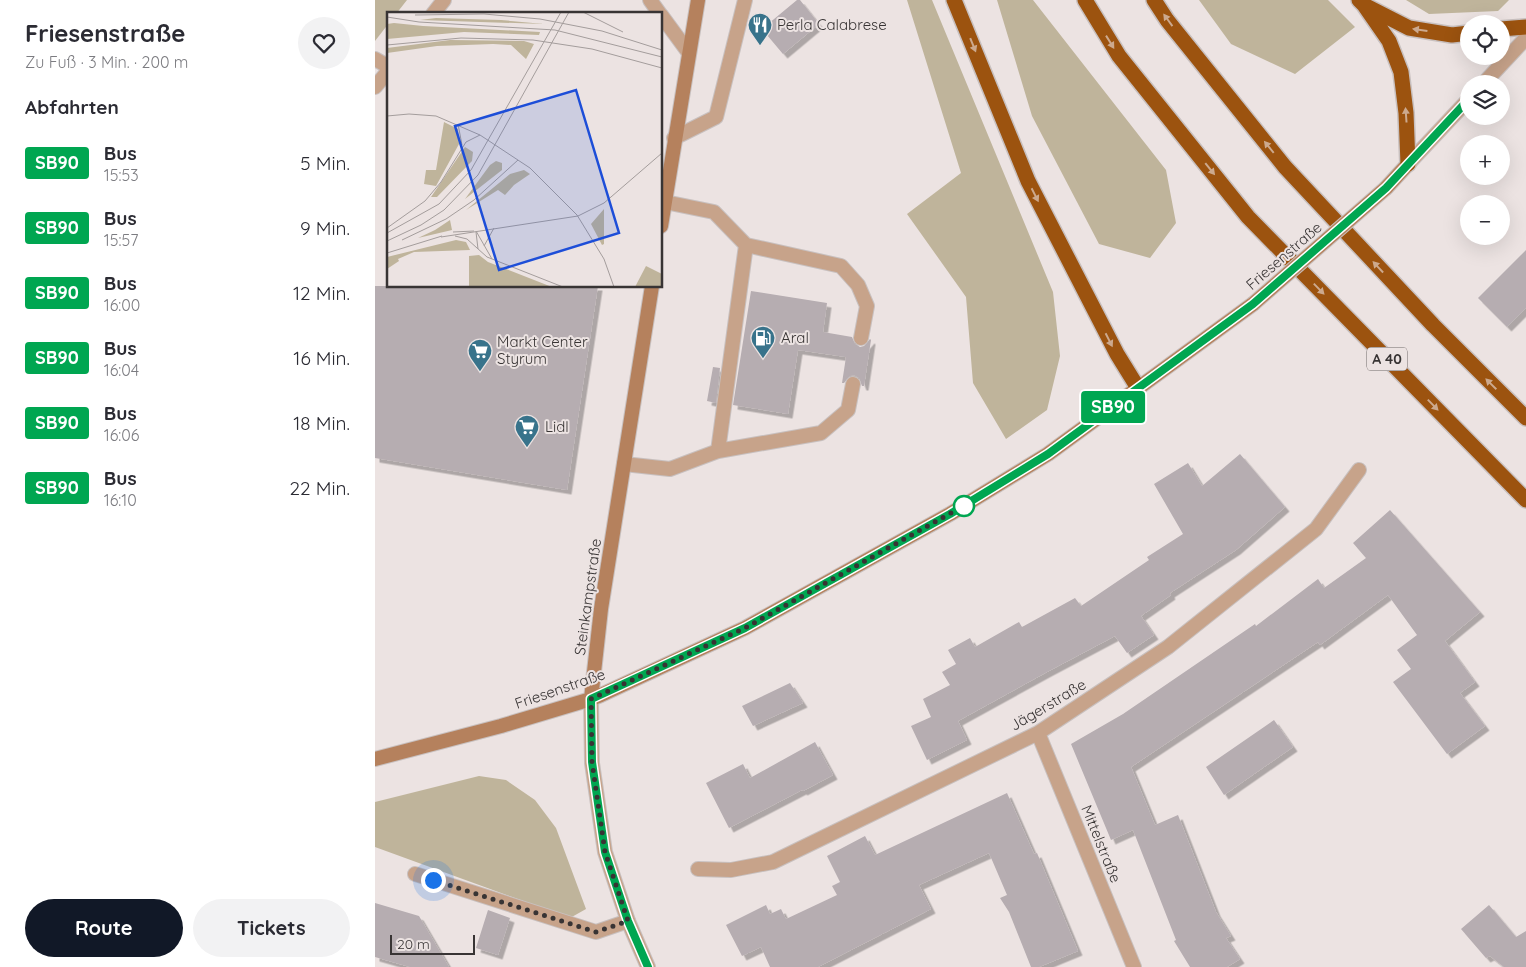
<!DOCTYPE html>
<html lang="de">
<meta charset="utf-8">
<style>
:root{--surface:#fff;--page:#f2f2f3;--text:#2b2b33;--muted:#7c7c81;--accent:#111827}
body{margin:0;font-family:Quicksand,sans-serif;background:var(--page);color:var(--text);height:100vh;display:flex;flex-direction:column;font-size:19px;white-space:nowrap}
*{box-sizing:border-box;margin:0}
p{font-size:16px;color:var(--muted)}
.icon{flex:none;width:28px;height:28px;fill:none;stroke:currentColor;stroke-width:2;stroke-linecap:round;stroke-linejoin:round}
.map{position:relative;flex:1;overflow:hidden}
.sheet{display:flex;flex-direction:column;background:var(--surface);width:375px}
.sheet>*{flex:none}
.badge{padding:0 10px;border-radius:4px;font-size:18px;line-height:32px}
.tools{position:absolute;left:1085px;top:15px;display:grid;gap:10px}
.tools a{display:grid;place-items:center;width:50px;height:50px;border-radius:50%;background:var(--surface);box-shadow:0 5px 20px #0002;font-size:25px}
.scale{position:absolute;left:15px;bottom:12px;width:85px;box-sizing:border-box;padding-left:5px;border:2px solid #383434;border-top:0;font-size:14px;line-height:18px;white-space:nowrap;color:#383434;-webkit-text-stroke:4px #ece3e2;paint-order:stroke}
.you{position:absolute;width:25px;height:25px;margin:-12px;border:4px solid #fff;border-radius:50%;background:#1a73e8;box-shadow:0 0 0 8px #1a73e833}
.map>.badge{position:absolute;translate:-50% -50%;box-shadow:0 0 0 2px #fff}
h2{padding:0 25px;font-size:19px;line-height:45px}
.round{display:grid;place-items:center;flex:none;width:52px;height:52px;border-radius:26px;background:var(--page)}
.head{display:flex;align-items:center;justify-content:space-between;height:85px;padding:0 25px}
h1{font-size:24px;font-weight:800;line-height:38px}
.cta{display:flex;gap:10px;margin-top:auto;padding:10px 25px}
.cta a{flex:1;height:58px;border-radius:30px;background:var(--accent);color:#fff;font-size:20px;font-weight:800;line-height:58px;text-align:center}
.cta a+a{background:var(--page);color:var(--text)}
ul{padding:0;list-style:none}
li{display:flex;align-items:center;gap:15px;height:65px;padding:0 25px}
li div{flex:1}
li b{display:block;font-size:19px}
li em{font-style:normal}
li .badge{min-width:55px;font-weight:700;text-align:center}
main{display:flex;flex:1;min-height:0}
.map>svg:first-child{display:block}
.green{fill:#bfb49b}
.building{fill:#b6adb1;filter:url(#shadow)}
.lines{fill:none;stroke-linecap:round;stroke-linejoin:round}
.service-casing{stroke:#c8c0bf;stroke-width:16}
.minor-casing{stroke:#c8c0bf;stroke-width:16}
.tertiary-casing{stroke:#c8c0bf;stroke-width:16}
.secondary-casing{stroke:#c8c0bf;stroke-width:16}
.motorway-casing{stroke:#c8c0bf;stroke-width:18}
.service{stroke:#c7a38a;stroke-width:14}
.minor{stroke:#c7a38a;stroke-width:14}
.tertiary{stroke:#c7a38a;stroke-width:14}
.secondary{stroke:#b5815d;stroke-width:14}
.motorway{stroke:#9c530f;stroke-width:15}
.secondary-bridge-casing{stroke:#c8c0bf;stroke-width:16;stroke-linecap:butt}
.secondary-bridge{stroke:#b5815d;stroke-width:14}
.oneway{fill:#cca98e}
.line-casing{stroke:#fff;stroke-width:11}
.line{stroke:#00a651;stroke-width:8}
.walk{stroke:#383434;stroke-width:5;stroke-dasharray:0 9}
.stop-dot{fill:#fff;stroke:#00a651;stroke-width:2.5}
.labels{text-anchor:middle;stroke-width:4;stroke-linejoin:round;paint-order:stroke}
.shield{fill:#ece3e2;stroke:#6e6868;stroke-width:1}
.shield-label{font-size:14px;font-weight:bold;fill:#383434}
.poi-label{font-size:15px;fill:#383434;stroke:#ece3e2;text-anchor:start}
.street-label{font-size:15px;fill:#383434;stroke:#ece3e2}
.inset-road{fill:none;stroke:#a49d9c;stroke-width:1}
.view{fill:#1d4ed8;fill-opacity:0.15;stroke:#1d4ed8;stroke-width:2.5}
.inset-edge{fill:none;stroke:#383434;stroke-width:2.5}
</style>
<main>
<section class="sheet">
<div class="head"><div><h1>Friesenstraße</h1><p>Zu Fuß · 3 Min. · 200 m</p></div><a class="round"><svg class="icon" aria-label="heart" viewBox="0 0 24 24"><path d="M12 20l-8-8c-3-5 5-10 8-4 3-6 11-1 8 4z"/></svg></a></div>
<h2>Abfahrten</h2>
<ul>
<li><span class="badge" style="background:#00a651;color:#fff">SB90</span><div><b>Bus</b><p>15:53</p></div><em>5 Min.</em></li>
<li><span class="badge" style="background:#00a651;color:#fff">SB90</span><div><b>Bus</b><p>15:57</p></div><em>9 Min.</em></li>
<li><span class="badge" style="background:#00a651;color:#fff">SB90</span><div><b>Bus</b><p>16:00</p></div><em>12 Min.</em></li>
<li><span class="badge" style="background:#00a651;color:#fff">SB90</span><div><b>Bus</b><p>16:04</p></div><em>16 Min.</em></li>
<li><span class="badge" style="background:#00a651;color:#fff">SB90</span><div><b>Bus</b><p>16:06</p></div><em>18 Min.</em></li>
<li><span class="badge" style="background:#00a651;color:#fff">SB90</span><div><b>Bus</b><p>16:10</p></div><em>22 Min.</em></li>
</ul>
<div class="cta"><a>Route</a><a>Tickets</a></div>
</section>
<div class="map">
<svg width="1151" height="967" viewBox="0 0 1151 967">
<defs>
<filter id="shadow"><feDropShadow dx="4.5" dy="4.5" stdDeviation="0" flood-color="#0004"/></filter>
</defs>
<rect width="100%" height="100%" fill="#ece3e2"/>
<path class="green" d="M0,0H32L21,14H14V23L0,41Z
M532,0H557L678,292L685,356L672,410L631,439L598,383L591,297L532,214L586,173Z
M622,0H658L791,170L801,223L775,258L724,244L657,116Z
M824,0H953L980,27L920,74L856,44Z
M1031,0H1134L1123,11L1054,14Z
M104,776L131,780L160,800L181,828L211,909L195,918L0,847V802Z"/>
<path class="building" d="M422,0H425L444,24L408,54L387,29Z
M1151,250V308L1132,327L1103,298Z
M0,286H223L192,490L0,458Z
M376,291L452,303L448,332L477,337L480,344L485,347L489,346L495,339L496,340L489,386H487L484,378L479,375L475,376L469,383H467L471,357L423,350L413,414L358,405Z
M338,367L345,368L341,403L332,401Z
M865,454L910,507L861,550L795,593L796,595L766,616L779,635L752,653L740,636L672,672L583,721L592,740L552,760L536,726L556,717L548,699L575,685L567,672L581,664L573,650L595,638L600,647L644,622L647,627L700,598L706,606L774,560L772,557L808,534L779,484L813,463L827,486Z
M1015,510L1105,612L1070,641L1100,682L1085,693L1110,726L1072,754L1018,682L1036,669L1022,650L1042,635L1013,595L945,645L943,642L756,767L780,825L803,815L841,912L856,936L851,938L865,959L852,967H815L799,941L801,940L758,830L736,840L696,744L748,714L880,624L881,626L943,579L949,588L991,558L978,543Z
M415,683L428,703L378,726L367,706Z
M899,720L918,747L849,795L831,767Z
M440,742L458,775L428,791L427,790L354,828L331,783L368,764L375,778Z
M632,793L659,854L662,853L703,951L664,967H656L634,912L625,898L632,895L614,853L544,885L556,909L443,967H395L386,947L367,956L351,925L391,905L395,914L406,909L411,919L462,895L457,886L465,882L452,856L490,836L500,855Z
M0,903L44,916L74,967H35L0,957Z
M1114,905L1141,937L1151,931V967H1129L1115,956L1111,958L1086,929Z
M113,910L135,918L123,955L101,948Z"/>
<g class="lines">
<defs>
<path id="service" d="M0,59L14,67
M299,138L341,117L370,0
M371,245L466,266L483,285L492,306L486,338
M343,451L446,433L473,410L478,384
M249,464L295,469L343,451L371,245L339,212L290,202
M40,874L221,932L253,921"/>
<path id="minor" d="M663,733L759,967
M323,869L356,870L398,862L663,733L793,647L941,529L984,470"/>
<path id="tertiary" d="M275,0L285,14
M58,14L69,0
M286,15L314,53
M1108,84L1151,38
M0,87L14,70
M1033,164L1094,99
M216,699L217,763L230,852L253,921L273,967"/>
<path id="secondary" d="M1011,188L1033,164
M286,226L323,0
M216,699L226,609L277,286
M0,759L126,726L216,699L226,695L370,628L575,514L673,454L878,304"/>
<path id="motorway" d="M579,0L653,181L742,354L763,388
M710,0L744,56L873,217L1151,500
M779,0L792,20L910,167L1058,325L1151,418
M984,0L989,5L1014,41L1026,72L1031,113L1033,164
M991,6L1034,28L1077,35L1094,33
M1126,29L1151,27"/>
</defs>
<use href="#service" class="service-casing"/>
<use href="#minor" class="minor-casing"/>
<use href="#tertiary" class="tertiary-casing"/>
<use href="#secondary" class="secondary-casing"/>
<use href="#motorway" class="motorway-casing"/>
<use href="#service" class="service"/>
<use href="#minor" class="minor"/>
<use href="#tertiary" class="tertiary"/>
<use href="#secondary" class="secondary"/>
<use href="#motorway" class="motorway"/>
<defs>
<path id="secondary-bridge" d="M878,304L1011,188"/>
</defs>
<use href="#secondary-bridge" class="secondary-bridge-casing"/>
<use href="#secondary-bridge" class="secondary-bridge"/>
</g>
<defs><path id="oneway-solid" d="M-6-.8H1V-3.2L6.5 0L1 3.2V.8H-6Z" transform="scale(1.25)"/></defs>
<g class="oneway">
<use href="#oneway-solid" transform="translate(793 20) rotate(-126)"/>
<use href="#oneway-solid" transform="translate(1045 30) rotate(-172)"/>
<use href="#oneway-solid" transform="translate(735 42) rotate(58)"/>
<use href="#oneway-solid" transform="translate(598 45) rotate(68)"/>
<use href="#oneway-solid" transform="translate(1031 115) rotate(-94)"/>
<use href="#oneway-solid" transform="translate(894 147) rotate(-129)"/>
<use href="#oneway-solid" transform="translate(835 169) rotate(51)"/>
<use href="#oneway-solid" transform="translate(660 195) rotate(63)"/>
<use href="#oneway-solid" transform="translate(1003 267) rotate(-133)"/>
<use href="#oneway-solid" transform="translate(944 289) rotate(46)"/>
<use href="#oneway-solid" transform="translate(734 340) rotate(63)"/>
<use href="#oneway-solid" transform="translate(1116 384) rotate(-135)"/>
<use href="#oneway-solid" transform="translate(1058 405) rotate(46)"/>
</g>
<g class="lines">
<defs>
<path id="line" d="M273,967L253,921L230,852L217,762L216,699L370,628L575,514L673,454L878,304L1011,188L1094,99"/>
</defs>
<use href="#line" class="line-casing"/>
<use href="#line" class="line"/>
<path class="walk" d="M58,880L221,932L253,921L230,852L217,762L216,699L370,628L592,504L589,506"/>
</g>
<defs>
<symbol id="restaurant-pin" viewBox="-11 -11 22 30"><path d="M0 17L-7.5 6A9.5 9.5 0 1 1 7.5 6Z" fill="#38738b" stroke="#ece3e2"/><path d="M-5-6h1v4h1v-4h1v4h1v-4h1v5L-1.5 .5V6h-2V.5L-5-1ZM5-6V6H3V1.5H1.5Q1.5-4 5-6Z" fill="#fff"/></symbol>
<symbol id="fuel-pin" viewBox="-11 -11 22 30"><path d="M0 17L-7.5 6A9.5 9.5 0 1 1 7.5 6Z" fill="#38738b" stroke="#ece3e2"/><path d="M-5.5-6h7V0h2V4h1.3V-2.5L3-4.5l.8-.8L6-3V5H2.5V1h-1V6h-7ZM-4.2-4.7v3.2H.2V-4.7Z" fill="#fff"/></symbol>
<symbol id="supermarket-pin" viewBox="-11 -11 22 30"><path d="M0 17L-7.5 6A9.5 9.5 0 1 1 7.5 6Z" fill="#38738b" stroke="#ece3e2"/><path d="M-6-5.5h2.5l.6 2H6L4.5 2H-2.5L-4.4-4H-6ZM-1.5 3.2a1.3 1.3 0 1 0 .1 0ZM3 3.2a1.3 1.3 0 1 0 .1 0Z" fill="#fff"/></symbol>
</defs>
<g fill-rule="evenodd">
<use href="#restaurant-pin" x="371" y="11" width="28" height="38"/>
<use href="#fuel-pin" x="374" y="324" width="28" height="38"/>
<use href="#supermarket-pin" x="91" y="337" width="28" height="38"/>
<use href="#supermarket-pin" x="138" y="413" width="28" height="38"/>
</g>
<circle class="stop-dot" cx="589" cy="506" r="10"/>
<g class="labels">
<rect class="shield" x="992" y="347.5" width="40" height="23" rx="4"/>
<g class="shield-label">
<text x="1012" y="364">A 40</text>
</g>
<g class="poi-label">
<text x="402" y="30">Perla Calabrese</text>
<text x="406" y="343">Aral</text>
<text x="122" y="347">Markt Center<tspan x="122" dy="17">Styrum</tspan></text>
<text x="170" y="432">Lidl</text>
</g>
<g class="street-label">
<text transform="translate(909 256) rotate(-41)" y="5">Friesenstraße</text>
<text transform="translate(213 597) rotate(-82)" y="5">Steinkampstraße</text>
<text transform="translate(185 689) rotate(-19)" y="5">Friesenstraße</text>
<text transform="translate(673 705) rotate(-31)" y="5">Jägerstraße</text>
<text transform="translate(726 844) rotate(68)" y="5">Mittelstraße</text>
</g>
</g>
<g transform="translate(12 12)">
<rect width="275" height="275" fill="#ece3e2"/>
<path d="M49,6L114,8L157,12L33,8ZM7,11L36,14L153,20L152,23L77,20L0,27V12ZM63,28L137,29L147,32L139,47L124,33L106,32L50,34L0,41V36ZM57,110L71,117L72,132L49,174L37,172L39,158H49ZM78,135L86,140L85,149L50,185H44ZM109,149L115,151V158L78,187L103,153ZM137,158L143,162L127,173L118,183L111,178L79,198L123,162ZM217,197V232L215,233L204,212ZM63,208L65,218L31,226L48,218ZM69,228L79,230L83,238L27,240L11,247L12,249L0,257V245ZM92,243L101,250L165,275H82V244ZM259,254L275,262V275H248Z" fill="#bfb49b"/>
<path class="inset-road" d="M196,0L236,20M28,3L97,2L153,7L215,19L275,38M0,5L32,10L168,18L275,45M0,33L74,26L146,28L205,37L275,56M0,104L22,102L49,104L93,123M71,112L75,133M93,123L143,156L190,203L217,247L227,275M191,204L217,191L275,141M0,216L38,189L54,170L79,130L93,123M89,219L105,247M66,220L87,219M89,220L91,237M0,221L52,192L84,158L174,0M68,224L80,227L100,245L176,275M54,225L191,204M15,228L59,207L87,188L131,148M0,229L34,213L57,198L91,163L182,0M97,234L107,216M0,241L55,224"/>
<path class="view" d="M189,78L232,221L112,258L68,114Z"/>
<rect width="275" height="275" class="inset-edge"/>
</g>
</svg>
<div class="tools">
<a><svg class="icon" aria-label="locate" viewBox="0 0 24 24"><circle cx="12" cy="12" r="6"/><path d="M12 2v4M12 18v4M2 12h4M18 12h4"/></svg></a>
<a><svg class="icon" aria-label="layers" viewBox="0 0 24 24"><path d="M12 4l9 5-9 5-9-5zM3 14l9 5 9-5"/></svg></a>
<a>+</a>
<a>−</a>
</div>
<div class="scale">20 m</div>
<div class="you" style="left:58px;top:880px"></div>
<b class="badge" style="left:738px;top:407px;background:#00a651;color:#fff">SB90</b>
</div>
</main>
